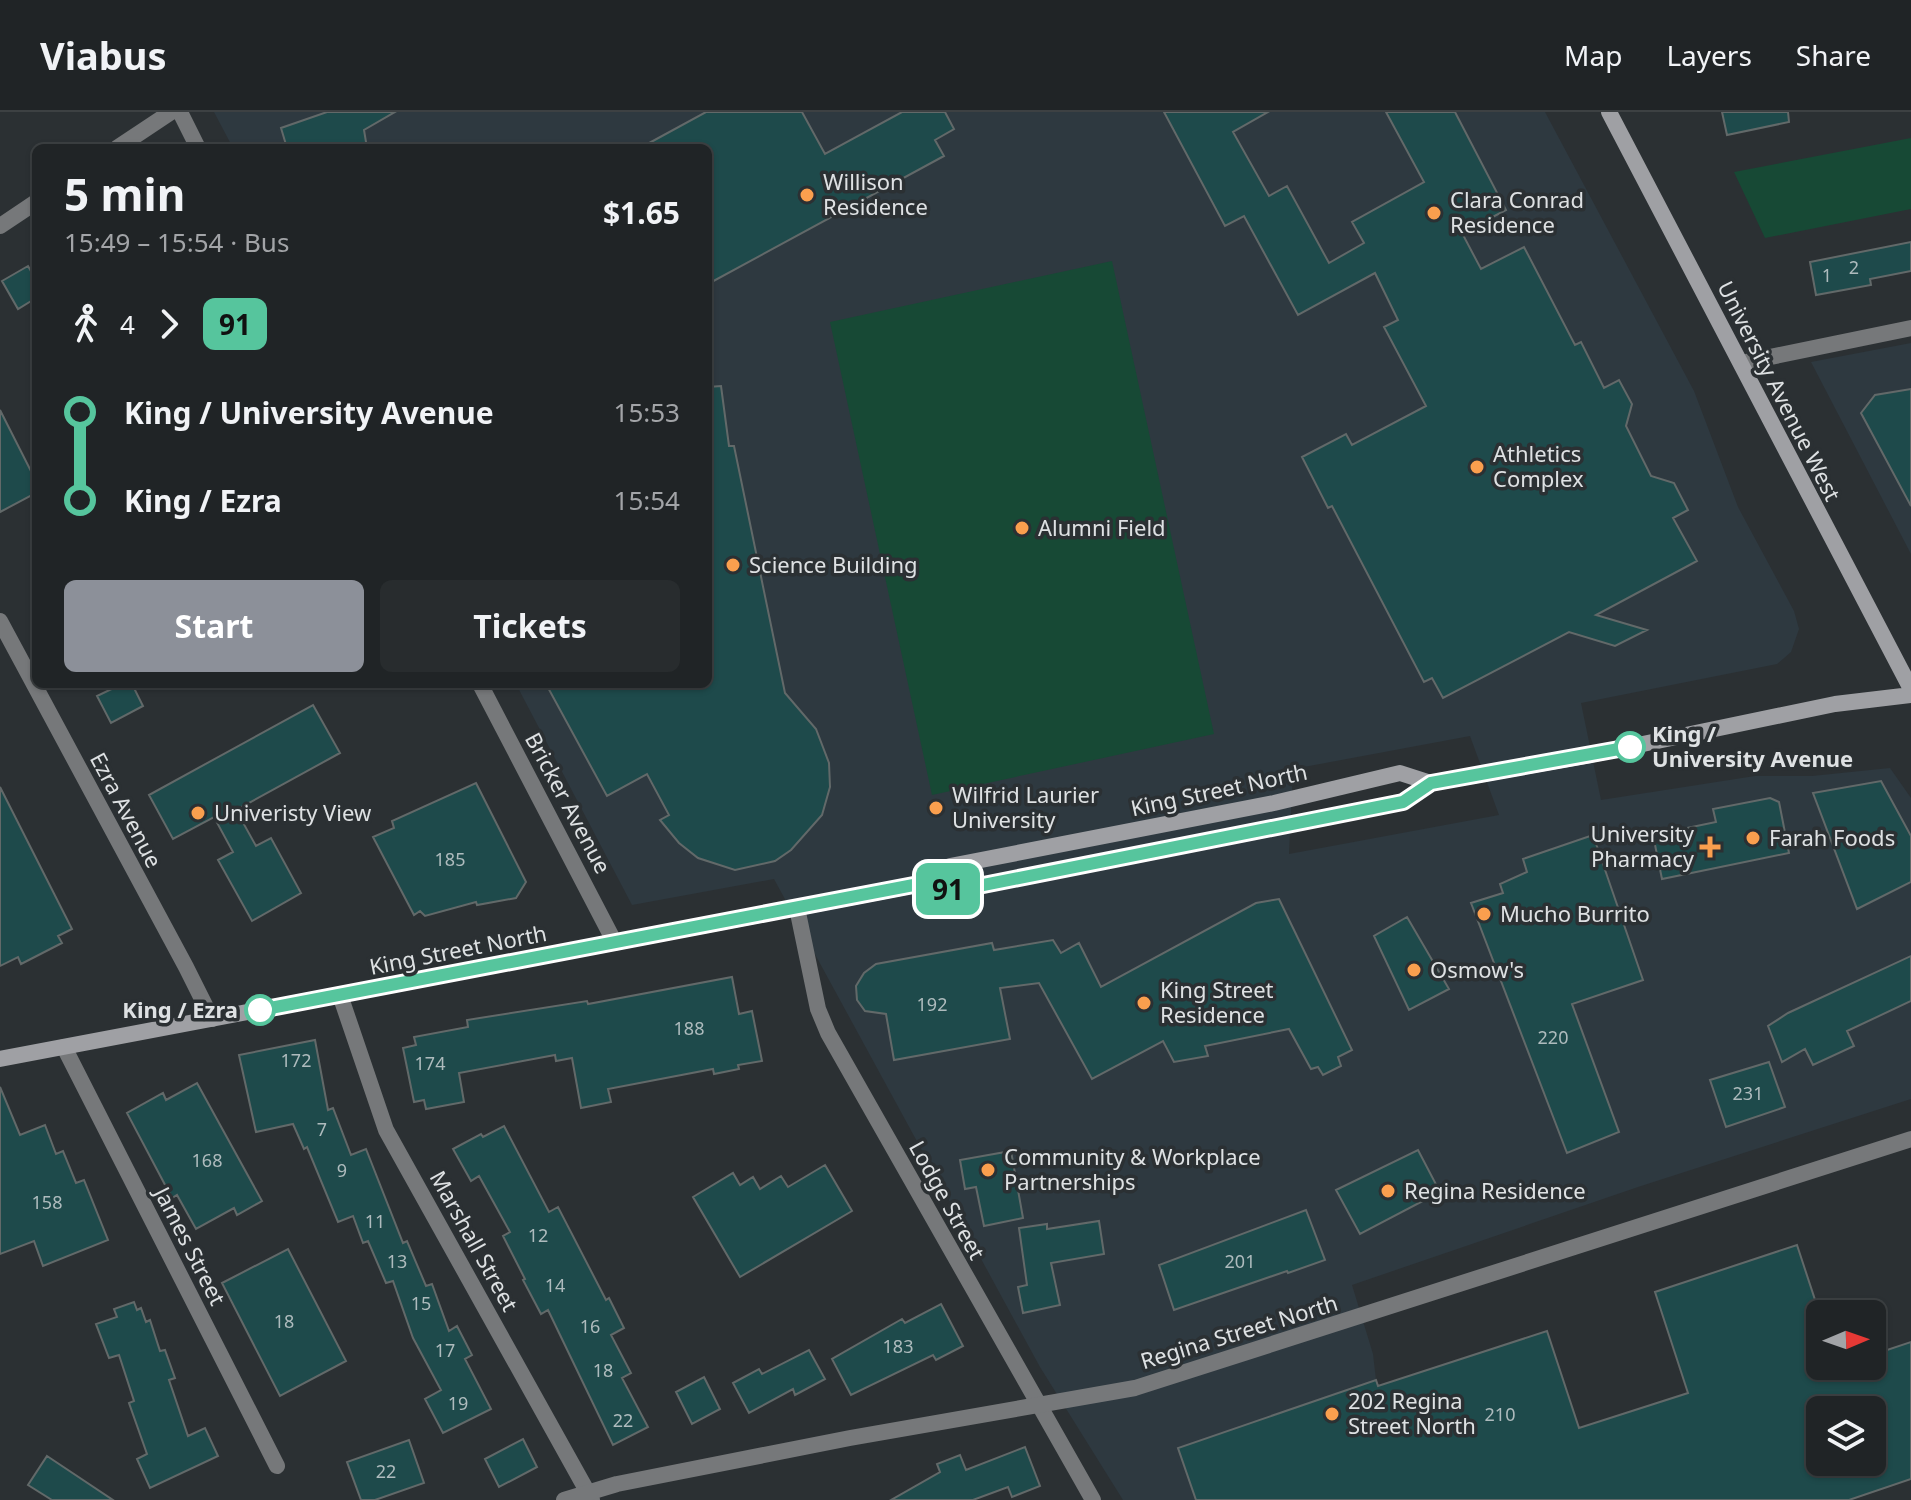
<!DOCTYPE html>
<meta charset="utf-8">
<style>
:root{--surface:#202426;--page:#282c2e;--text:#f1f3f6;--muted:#a2a4a7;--line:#3d4143;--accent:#8c9099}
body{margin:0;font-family:"Noto Sans",sans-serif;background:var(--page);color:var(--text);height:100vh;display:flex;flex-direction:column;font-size:30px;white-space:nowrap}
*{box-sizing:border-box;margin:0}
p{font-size:26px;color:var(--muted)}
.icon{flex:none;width:44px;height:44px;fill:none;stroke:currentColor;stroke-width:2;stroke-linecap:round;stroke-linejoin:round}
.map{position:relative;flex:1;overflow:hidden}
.sheet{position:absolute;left:32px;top:32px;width:680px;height:544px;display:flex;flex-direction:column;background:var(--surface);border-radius:12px;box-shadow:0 2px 6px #0004,0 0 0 2px var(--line)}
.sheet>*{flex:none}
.badge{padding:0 16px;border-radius:12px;font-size:28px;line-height:52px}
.needle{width:52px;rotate:88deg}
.buttons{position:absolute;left:1806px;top:1188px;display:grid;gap:16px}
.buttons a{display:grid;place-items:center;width:80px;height:80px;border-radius:12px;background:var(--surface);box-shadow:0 2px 6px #0004,0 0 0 2px var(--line);font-size:40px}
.map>.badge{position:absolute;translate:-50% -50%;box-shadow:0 0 0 4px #fff}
.legs{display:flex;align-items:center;gap:12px;height:88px;padding:0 32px;font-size:26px}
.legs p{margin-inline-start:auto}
.headline{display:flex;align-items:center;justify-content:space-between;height:136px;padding:0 32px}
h1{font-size:44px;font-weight:700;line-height:60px}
.primary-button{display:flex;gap:16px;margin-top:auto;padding:16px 32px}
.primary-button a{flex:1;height:92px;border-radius:12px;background:var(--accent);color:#fff;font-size:32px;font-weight:700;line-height:92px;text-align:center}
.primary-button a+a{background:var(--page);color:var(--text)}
ul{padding:0 32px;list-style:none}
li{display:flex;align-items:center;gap:28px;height:88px;font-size:30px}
li i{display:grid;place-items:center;width:12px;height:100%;margin:0 10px;background:currentColor}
li i::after{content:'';width:20px;height:20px;margin:-10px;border:6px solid;border-radius:50%;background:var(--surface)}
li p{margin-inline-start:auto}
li:first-child i{background:linear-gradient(#0000 50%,currentColor 0)}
li:last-child i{background:linear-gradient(currentColor 50%,#0000 0)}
header{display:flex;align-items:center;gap:48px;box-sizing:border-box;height:112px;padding:0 40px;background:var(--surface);border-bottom:2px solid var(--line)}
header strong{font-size:38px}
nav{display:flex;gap:44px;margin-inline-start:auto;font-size:28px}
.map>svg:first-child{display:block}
.built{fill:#2e3940;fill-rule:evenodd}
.grass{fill:#174935}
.building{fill:#1e4a4b;stroke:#626969;stroke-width:2;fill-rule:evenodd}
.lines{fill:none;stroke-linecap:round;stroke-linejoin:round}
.minor{stroke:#76787a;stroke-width:16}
.tertiary{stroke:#76787a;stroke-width:16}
.secondary{stroke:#9fa0a4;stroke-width:16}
.line-1-casing{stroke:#fff;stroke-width:18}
.line-1{stroke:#56c59d;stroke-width:12}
.poi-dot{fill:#fa9f4e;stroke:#2b3033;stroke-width:3}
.stop-1-dot{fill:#fff;stroke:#56c59d;stroke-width:4}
.labels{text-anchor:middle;stroke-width:7;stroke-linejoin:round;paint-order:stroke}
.number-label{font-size:18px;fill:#aebbbd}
.poi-label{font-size:22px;fill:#dee1e3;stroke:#2b3033;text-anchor:start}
.street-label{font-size:22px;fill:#dee1e3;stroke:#2b3033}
.stop-label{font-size:22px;font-weight:bold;fill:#dee1e3;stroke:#2b3033;text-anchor:start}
</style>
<header>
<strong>Viabus</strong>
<nav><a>Map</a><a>Layers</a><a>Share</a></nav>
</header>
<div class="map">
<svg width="1911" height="1388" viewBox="0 0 1911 1388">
<rect width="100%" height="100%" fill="#2b3033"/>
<path class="built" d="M214,0H1545L1694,279L1738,395L1794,499L1799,517L1791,540L1777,552L1581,591L1601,688L1755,664H1812L1890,656L1911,686V987L1638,1075L1352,1173L1373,1242L1376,1268L1417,1388H1123L1040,1255L774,767L632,793L516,572H708V36H233ZM1470,624L1499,703L1289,742L1293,657Z
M1911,231V442L1811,250Z"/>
<path class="grass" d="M1911,26V97L1765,126L1734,60Z
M1112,149L1214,622L932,683L830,210Z"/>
<path class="building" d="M327,0H395L364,18L367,36H287L281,16Z
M706,0H802L825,42L902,0H945L954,17L935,28L944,44L708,172V36H640Z
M1164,0H1268L1233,20L1269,84L1287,74L1329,151L1364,131L1352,110L1424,70L1386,0H1455L1506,98L1462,121L1481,157L1524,135L1575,233L1581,230L1604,276L1619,268L1632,292L1626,314L1651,364L1674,371L1688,398L1673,406L1697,449L1596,503L1647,518L1615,534L1569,520L1443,586L1432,566L1424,570L1332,394L1328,396L1302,345L1346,322L1352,333L1426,294L1384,215L1398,208L1375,161L1298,203L1244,104L1225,114Z
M1722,0H1788L1789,10L1727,23Z
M1911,130V159L1870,167L1871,173L1816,183L1810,150Z
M28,154L36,168V186L18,197L2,169Z
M721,274L729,334H734L785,581L816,617L829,651L830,675L822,703L791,738L775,749L735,758L698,746L679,731L660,708L669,703L647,662L607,684L546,572H708V275Z
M1911,277V394L1861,301L1875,283Z
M0,298L36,369V381L0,400Z
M122,572H132L143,594L111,611L97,584Z
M313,593L340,641L236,698L256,734L271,726L301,781L252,809L218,748L233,740L214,705L173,727L149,683Z
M1881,669L1911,724V770L1857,797L1813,681Z
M476,671L526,770L516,786L477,793L476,790L425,804L420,799L414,803L373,725L394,716L392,709Z
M0,675L72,817L58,824L62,831L21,852L18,845L0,854Z
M1770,686L1779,690L1789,741L1662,767L1653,723L1716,710L1713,697Z
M1593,723L1643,868L1572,892L1619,1020L1567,1041L1471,791L1503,781L1500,772L1527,760L1523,747Z
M1279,787L1352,938L1338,945L1341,954L1323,963L1318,955L1311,957L1289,917L1205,934L1208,944L1174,950L1163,929L1092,967L1039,871L1000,876L1010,927L894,948L886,902L865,899L857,888L856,874L864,861L876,852L992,831L994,838L1053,828L1061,841L1079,831L1101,875L1256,791Z
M1407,805L1449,877L1409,898L1374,824Z
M1911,844V889L1847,919L1854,934L1813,953L1805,937L1782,950L1768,914L1788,901Z
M732,865L739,902L752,899L762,949L738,953L739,957L714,962L713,957L608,977L611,990L581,996L572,946L556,949L555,943L459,961L464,990L426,997L424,988L414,990L403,936L416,933L414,925L468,915L467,908L587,889L588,892Z
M315,928L328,998L333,996L351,1043L366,1037L403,1131L407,1129L426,1174L432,1172L449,1219L457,1214L472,1243L465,1247L491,1297L443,1321L425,1287L441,1278L413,1226L393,1169L386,1171L368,1129L363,1131L353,1104L338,1110L307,1035L304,1037L293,1012L256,1020L239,943Z
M1769,950L1785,995L1726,1015L1710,968Z
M197,971L262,1089L237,1103L234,1096L196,1117L177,1083L172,1086L127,1001L163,981L166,988Z
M0,975L20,1023L45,1013L56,1042L63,1039L76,1071L84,1068L108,1128L43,1154L34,1129L0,1142Z
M504,1014L549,1100L558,1095L606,1188L609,1186L624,1216L611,1223L631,1261L622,1266L648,1315L613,1333L548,1198L541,1202L523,1168L525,1167L503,1124L510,1120L479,1064L471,1069L453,1037L481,1022L483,1025Z
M1418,1038L1440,1080L1360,1122L1336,1078Z
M1011,1039L1023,1106L984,1114L976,1075L965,1077L960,1048Z
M825,1053L852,1099L740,1165L693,1085L733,1061L740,1073L753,1065L760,1077L781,1064L788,1075Z
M1306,1098L1325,1148L1288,1161L1287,1159L1174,1198L1159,1153Z
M1099,1109L1104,1142L1051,1151L1060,1193L1023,1201L1018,1175L1027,1173L1019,1116L1047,1112V1117Z
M1797,1133L1820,1203V1254H1872V1243L1911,1230V1367L1849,1388H1196L1178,1336L1376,1268L1378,1274L1547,1219L1579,1316L1688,1281L1655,1180ZM1820,1298H1872V1350H1820Z
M288,1137L346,1249L280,1284L222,1171Z
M134,1190L137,1198L141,1196L146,1210L150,1208L160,1239L165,1238L175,1266L169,1268L188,1324L205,1316L218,1344L150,1376L137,1347L147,1342L129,1291L134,1289L119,1243L109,1246L96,1212L117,1205L114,1197Z
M941,1192L963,1234L936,1248L933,1243L851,1283L832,1247L902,1207L905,1211Z
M809,1238L825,1267L795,1283L793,1277L749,1301L733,1271L759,1257L762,1262Z
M704,1265L720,1297L692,1312L676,1280Z
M523,1327L537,1355L499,1375L485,1347Z
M409,1328L424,1371L375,1388H361L347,1350Z
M1025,1335L1040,1374L1012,1385L1008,1375L973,1388H891L940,1360L937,1352L960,1343L966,1358Z
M47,1344L113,1388H52L28,1373Z"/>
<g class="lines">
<path class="minor" d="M180,0L198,36
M117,36L171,0
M0,114L36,90
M1741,251L1911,216
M0,509L186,855L212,907
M480,572L615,831
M797,796L818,897L828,921L1093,1388
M340,883L386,1018L592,1388
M64,935L277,1354"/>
<path class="tertiary" d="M564,1388L617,1372L850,1326L1135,1276L1911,1027"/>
<path class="secondary" d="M1609,0L1911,577
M924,771L953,779L1403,690L1431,671L1590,643L1835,592L1911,583
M0,947L901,776L924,771L950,754L1274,691L1400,661L1431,671"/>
</g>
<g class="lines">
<defs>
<path id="line-1" d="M260,898L924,771L953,779L1403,690L1431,671L1630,635"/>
</defs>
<use href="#line-1" class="line-1-casing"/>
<use href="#line-1" class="line-1"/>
</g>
<g class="poi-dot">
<circle cx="807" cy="83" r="8"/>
<circle cx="1434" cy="101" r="8"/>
<circle cx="1477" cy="355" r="8"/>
<circle cx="1022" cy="416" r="8"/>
<circle cx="733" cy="453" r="8"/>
<circle cx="936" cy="696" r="8"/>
<circle cx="198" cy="701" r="8"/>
<circle cx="1753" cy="726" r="8"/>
<path d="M1706 723h8v8h8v8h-8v8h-8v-8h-8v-8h8z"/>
<circle cx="1484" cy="802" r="8"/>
<circle cx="1414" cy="858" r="8"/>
<circle cx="1144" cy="891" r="8"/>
<circle cx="988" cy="1058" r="8"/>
<circle cx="1388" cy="1079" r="8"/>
<circle cx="1332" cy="1302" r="8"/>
</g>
<g class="stop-1-dot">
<circle cx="1630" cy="635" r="14"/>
<circle cx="260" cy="898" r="14"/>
</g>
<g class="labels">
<g class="number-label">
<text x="1854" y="162">2</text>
<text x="1827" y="170">1</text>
<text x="450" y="754">185</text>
<text x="932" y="899">192</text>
<text x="689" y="923">188</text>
<text x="1553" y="932">220</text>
<text x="296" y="955">172</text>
<text x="430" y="958">174</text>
<text x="1748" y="988">231</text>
<text x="322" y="1024">7</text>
<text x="207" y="1055">168</text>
<text x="342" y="1065">9</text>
<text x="47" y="1097">158</text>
<text x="375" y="1116">11</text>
<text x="538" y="1130">12</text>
<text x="397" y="1156">13</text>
<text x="1240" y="1156">201</text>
<text x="555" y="1180">14</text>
<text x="421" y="1198">15</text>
<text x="284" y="1216">18</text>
<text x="590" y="1221">16</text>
<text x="898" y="1241">183</text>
<text x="445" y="1245">17</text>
<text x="603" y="1265">18</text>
<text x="458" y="1298">19</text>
<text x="1500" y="1309">210</text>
<text x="623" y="1315">22</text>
<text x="386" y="1366">22</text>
</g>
<g class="poi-label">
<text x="823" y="78">Willison<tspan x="823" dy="25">Residence</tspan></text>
<text x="1450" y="96">Clara Conrad<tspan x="1450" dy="25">Residence</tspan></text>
<text x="1493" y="350">Athletics<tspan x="1493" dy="25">Complex</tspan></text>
<text x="1038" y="424">Alumni Field</text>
<text x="749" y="461">Science Building</text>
<text x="952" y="691">Wilfrid Laurier<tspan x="952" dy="25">University</tspan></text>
<text x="214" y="709">Univeristy View</text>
<text x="1694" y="730" text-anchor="end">University<tspan x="1694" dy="25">Pharmacy</tspan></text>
<text x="1769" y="734">Farah Foods</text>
<text x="1500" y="810">Mucho Burrito</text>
<text x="1430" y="866">Osmow's</text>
<text x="1160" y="886">King Street<tspan x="1160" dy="25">Residence</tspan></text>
<text x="1004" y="1053">Community &amp; Workplace<tspan x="1004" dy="25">Partnerships</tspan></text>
<text x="1404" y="1087">Regina Residence</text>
<text x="1348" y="1297">202 Regina<tspan x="1348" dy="25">Street North</tspan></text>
</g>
<g class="street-label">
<text transform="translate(1779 279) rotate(63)" y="8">University Avenue West</text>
<text transform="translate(1219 678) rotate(-12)" y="8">King Street North</text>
<text transform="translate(568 691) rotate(62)" y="8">Bricker Avenue</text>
<text transform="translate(126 698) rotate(62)" y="8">Ezra Avenue</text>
<text transform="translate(458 838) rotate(-11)" y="8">King Street North</text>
<text transform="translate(947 1088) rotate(61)" y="8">Lodge Street</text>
<text transform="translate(474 1129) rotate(61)" y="8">Marshall Street</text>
<text transform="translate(190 1134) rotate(63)" y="8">James Street</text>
<text transform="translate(1239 1220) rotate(-17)" y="8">Regina Street North</text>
</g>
<g class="stop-label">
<text x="1652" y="630">King /<tspan x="1652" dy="25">University Avenue</tspan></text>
<text x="238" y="906" text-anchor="end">King / Ezra</text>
</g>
</g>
</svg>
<div class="buttons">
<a><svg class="needle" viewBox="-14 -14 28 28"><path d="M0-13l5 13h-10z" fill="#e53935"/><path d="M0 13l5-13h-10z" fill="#a2a4a7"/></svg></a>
<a><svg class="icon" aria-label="layers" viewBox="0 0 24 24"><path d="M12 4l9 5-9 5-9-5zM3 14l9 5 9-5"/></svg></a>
</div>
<b class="badge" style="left:948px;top:777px;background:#56c59d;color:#111">91</b>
<section class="sheet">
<div class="headline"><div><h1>5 min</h1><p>15:49 – 15:54 · Bus</p></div><b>$1.65</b></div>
<div class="legs"><svg class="icon" aria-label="walk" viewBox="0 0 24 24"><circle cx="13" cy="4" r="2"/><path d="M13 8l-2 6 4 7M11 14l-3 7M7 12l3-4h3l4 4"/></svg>4<svg class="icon" aria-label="forward" viewBox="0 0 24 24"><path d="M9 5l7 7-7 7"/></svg><b class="badge" style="background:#56c59d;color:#111">91</b></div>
<ul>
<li><i style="color:#56c59d"></i><b>King / University Avenue</b><p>15:53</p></li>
<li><i style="color:#56c59d"></i><b>King / Ezra</b><p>15:54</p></li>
</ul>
<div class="primary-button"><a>Start</a><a>Tickets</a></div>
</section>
</div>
